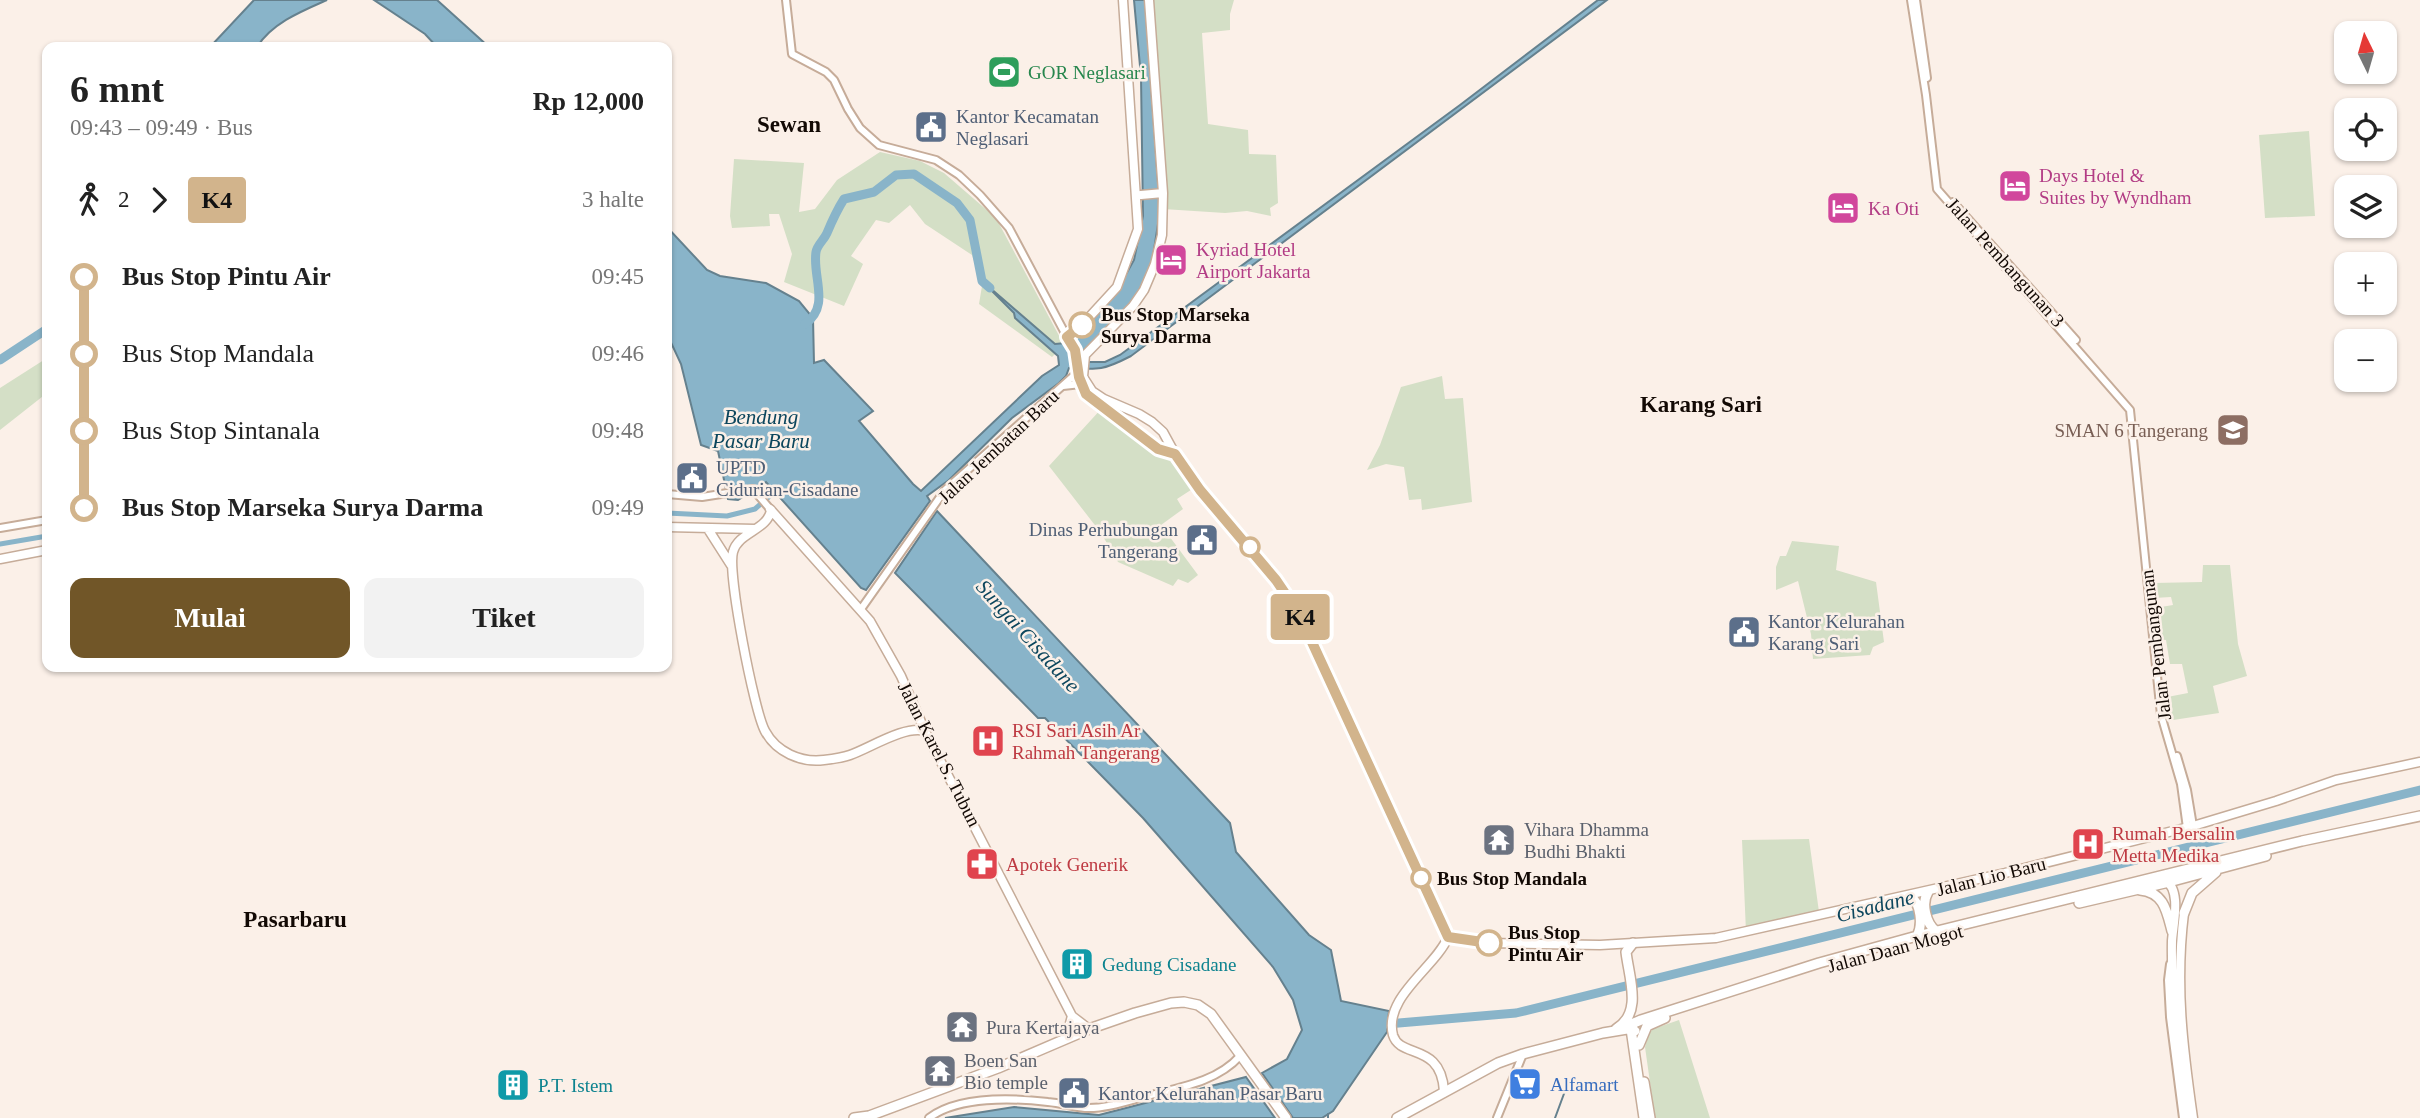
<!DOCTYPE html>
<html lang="id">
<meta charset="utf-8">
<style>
:root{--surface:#fff;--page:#f2f2f2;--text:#222;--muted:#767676;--accent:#715628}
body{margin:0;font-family:"Times New Roman",serif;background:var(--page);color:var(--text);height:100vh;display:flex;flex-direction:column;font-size:26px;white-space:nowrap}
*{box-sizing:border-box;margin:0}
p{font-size:23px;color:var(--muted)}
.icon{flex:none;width:38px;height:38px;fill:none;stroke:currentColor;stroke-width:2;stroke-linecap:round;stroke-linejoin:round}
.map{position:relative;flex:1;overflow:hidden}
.sheet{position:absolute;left:42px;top:42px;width:630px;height:630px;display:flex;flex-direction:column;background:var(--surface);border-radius:14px;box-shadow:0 2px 5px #0004}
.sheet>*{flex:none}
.badge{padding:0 14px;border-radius:5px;font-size:24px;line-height:46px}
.needle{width:46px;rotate:355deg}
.fabs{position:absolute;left:2334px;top:21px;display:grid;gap:14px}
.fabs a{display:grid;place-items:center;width:63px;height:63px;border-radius:14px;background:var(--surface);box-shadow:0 2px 5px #0004;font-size:35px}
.map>.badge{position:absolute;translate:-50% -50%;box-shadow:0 0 0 4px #fff}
.legs{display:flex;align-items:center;gap:10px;height:77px;padding:0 28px;font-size:23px}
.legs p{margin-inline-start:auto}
.summary{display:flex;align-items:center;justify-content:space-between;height:119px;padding:0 28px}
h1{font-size:38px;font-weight:600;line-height:52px}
.primary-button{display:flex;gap:14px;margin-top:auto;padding:14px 28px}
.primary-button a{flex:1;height:80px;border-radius:14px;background:var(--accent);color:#fff;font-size:28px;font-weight:600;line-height:80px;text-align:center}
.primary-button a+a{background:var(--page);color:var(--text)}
ul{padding:0 28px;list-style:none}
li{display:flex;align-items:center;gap:24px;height:77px;font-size:26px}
li i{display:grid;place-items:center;width:10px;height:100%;margin:0 9px;background:currentColor}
li i::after{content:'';width:18px;height:18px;margin:-9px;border:5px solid;border-radius:50%;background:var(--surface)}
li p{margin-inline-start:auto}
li:first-child i{background:linear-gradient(#0000 50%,currentColor 0)}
li:last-child i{background:linear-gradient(currentColor 50%,#0000 0)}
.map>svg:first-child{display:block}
.green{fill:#d4dfc6}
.water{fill:#89b4c9;stroke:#65818e;stroke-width:2}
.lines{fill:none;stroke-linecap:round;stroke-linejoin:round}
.stream{stroke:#65818e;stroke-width:2}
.canal{stroke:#89b4c9;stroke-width:5}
.river{stroke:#89b4c9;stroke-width:9}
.minor-casing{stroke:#c6ac99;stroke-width:10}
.major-casing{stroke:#c6ac99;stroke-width:11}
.highway-casing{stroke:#c6ac99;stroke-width:12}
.minor{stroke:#fff;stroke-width:6}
.major{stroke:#fff;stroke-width:8}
.highway{stroke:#fff;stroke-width:9}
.line-1-casing{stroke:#fff;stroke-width:16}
.line-1{stroke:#d2b48c;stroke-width:10}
.stop-1-dot{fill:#fff;stroke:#d2b48c;stroke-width:3.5}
.labels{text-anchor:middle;stroke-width:5;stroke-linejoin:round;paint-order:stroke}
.leisure-label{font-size:19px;fill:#27864d;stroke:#fbf0e8;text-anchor:start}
.service-label{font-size:19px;fill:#4e5e75;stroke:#fbf0e8;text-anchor:start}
.hotel-label{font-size:19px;fill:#b23c85;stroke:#fbf0e8;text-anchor:start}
.street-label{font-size:19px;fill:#120904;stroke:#fbf0e8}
.stop-label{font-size:19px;font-weight:bold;fill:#120904;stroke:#fbf0e8;text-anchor:start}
.education-label{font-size:19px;fill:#785e54;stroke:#fbf0e8;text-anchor:end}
.health-label{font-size:19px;fill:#be3a42;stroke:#fbf0e8;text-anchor:start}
.worship-label{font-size:19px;fill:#5b616d;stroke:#fbf0e8;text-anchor:start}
.culture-label{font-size:19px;fill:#0d838f;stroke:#fbf0e8;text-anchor:start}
.shop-label{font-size:19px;fill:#366cbe;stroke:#fbf0e8;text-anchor:start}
.water-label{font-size:21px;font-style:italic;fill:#0c465d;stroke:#fbf0e8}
.quarter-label{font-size:23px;font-weight:bold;fill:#120904;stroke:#fbf0e8}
</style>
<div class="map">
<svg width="2420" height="1118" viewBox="0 0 2420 1118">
<rect width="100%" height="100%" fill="#fbf0e8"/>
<path class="green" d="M1146,0H1234L1230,14V30L1202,33L1208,124L1248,130L1249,154L1276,155L1278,203L1270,208L1271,216L1247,211L1225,213L1163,209L1152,105Z
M1004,55L1020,77L1002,89L988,66Z
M2309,131L2315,216L2265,218L2259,135Z
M880,152L920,161L944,173L996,218L1064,345L1052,357L979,304L982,286L972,255L925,224L910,205L889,223L876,220L851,256L863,264L844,306L784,282L792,254L779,214H769L770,226L732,228L730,216L734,159L804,163L799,212L815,209L837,180Z
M47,358V393L0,430V388Z
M1442,376L1445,399L1463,398L1472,502L1422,510L1421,499L1409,500L1404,467L1386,464L1367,470L1380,445L1401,387Z
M1102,408L1175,454L1197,486L1177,499L1183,509L1161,525L1198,575L1188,583L1178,579L1173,586L1118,562L1101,533L1049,466Z
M1792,541L1839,546L1836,570L1876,582L1884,642L1873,647L1870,655L1813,659L1811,634L1798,581L1776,590V567L1780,556H1786Z
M2203,565H2230L2238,644L2247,676L2213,686L2219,713L2160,722L2157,699L2188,693L2182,664H2170L2166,640L2158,639L2155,608L2173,605L2171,597L2154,598V583L2202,582Z
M1809,839L1819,912L1746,932L1742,840Z
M1679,1020L1710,1118H1655L1645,1047L1649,1033L1653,1029Z"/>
<path class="water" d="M254,0H327C302,11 272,23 257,47H210Z
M374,0H437L489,47H437L425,34Z
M1134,0H1145L1160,211L1151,269L1128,310L1084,350L1080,362H1105L1120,355L1460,105L1598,0H1607L1131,356C1104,370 1099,370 1069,368L1066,376L1059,383L1012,418L949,480L927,496L930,501L866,590L861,588L766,482L738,500L728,499L718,451L701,445L681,364L667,334V227L707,270L720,276L766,283L799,301L813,318L814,363L824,360L873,411L859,421L913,484L921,491L1042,376L1059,365L1058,356L1015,318L1014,313L982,281L1055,344L1066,343L1076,337L1114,296L1134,260L1143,216L1141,77Z
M937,511L1230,823L1236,852L1309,935L1331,950L1341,1001L1389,1011L1387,1032L1333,1111L1322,1118H1293L1262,1073L1287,1059L1302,1030L1293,1000L1273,967L1143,818L1045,718H1038L895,573Z
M1246,1077L1275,1118H945L1014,1107L1099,1115Z"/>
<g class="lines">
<path class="stream" d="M1328,1118V1114
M1555,1118L1565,1091"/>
<path class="canal" d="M667,513L727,516L755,509L780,487
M0,544L47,536"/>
<path class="river" d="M805,324C831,306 812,277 816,252C817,245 824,240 827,233C832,221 837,210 844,199L874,192L896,175L914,174L957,203L970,220L982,281L990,288
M0,360L47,329
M1387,1024L1516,1013L2420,790"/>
<defs>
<path id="minor" d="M786,0L792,54L826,72L834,80L848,109L860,128L879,145L936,160L959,175L980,195L1009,228L1067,337
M1911,0L1926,95L1937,189L2130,410L2161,715L2181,784L2187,828
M1916,0L1927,78
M1953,202L2076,340
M1063,386L1081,384
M667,494L702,497L753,489L770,509
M0,528L47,520
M861,609L945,490L1078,372
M2177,756L2187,790L2193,826
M2170,964L2168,980L2170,1017L2183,1118
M929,1118C958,1096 1013,1098 1048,1102C1061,1103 1073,1107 1085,1108C1104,1109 1125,1102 1143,1097C1176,1088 1216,1083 1240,1056
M1497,1118L1523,1054"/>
<path id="major" d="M1149,0L1163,193L1162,235L1155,264L1144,290L1133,306L1085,355L1083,377L1092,391L1104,399L1139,414L1152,422L1163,432L1175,454L1200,490L1276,581L1295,608L1311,640L1448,937
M1141,195L1163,193
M1077,368L1076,353L1067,337L1083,324L1117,287L1138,229L1123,0
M1080,381C1089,403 1107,408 1124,421C1143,435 1152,447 1175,454
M770,509L870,621L901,676L925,731L1072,1016L1089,1029
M771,510C768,530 738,532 733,552C727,572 754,711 765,731C776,752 801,763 824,760C833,759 842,758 850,755C870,748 905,725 925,731
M667,527L755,529
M708,529L731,565
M0,559L47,550
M2165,880C2182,890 2173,924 2172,941C2171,1000 2178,1059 2187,1118
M2184,913C2175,985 2183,1048 2193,1118
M1448,937L1489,943L1600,945L1716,938L2005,873L2193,826L2276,801L2336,780L2420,762
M1066,1038L1072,1016
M1444,1091C1441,1042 1400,1059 1393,1035C1383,997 1436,967 1448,937"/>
<path id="highway" d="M2140,890C2164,892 2167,912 2172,931
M1928,892C1921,903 1926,924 1936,931
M1910,896C1921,903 1923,925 1917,936
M2079,903L2169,882L2266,856
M2184,913L2192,893L2216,872
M1616,1029C1643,1013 1629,978 1626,952L1633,943
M1639,1045L1647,1026L1665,1018
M1644,1082L1650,1118
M854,1118L869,1116L998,1068L1089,1029L1135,1013L1171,1003L1184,1002L1198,1005L1211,1014L1286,1118
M1397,1118L1498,1063L1523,1054L1603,1033L1627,1029L1635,1031
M1644,1118L1631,1029L1634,1023L1641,1020L1819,963L1917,936L2302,841L2420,816"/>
</defs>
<use href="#minor" class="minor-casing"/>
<use href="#major" class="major-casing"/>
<use href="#highway" class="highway-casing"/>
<use href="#minor" class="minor"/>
<use href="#major" class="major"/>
<use href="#highway" class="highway"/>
</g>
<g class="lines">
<defs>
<path id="line-1" d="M1082,325L1067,337L1075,350L1079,377L1086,394L1158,449L1175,454L1200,490L1276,580L1295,608L1311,640L1448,937L1489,943"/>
</defs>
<use href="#line-1" class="line-1-casing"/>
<use href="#line-1" class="line-1"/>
</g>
<defs>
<symbol id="stadium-square" viewBox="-11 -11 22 22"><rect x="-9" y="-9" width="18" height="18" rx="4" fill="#2e9e5b" stroke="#fbf0e8"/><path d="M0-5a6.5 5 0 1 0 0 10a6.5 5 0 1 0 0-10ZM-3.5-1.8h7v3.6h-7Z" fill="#fff"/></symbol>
<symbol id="civic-square" viewBox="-11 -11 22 22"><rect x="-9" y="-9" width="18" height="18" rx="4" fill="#5c6f8a" stroke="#fbf0e8"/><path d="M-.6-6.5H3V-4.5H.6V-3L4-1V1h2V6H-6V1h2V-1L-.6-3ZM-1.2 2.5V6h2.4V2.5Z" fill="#fff"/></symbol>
<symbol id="hotel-square" viewBox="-11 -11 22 22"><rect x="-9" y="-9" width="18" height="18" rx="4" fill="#d1479c" stroke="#fbf0e8"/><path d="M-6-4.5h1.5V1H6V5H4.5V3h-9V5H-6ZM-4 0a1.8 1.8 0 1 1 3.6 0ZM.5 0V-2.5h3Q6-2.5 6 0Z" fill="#fff"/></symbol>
<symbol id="school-square" viewBox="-11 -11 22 22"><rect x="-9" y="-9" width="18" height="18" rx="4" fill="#8d6e63" stroke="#fbf0e8"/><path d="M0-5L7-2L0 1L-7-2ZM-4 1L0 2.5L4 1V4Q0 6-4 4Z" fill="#fff"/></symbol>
<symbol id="hospital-square" viewBox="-11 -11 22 22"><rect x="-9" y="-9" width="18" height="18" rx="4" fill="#e0444e" stroke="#fbf0e8"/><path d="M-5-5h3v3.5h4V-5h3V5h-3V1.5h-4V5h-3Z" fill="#fff"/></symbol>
<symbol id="temple-square" viewBox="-11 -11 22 22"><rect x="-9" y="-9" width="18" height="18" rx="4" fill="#6b7280" stroke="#fbf0e8"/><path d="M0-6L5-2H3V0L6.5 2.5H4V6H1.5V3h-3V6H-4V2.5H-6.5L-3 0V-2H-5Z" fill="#fff"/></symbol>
<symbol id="pharmacy-square" viewBox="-11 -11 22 22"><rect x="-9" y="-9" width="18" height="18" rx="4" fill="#e0444e" stroke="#fbf0e8"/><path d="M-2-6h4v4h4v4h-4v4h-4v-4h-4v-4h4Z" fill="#fff"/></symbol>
<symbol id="building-square" viewBox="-11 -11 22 22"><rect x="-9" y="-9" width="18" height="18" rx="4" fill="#0f9aa8" stroke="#fbf0e8"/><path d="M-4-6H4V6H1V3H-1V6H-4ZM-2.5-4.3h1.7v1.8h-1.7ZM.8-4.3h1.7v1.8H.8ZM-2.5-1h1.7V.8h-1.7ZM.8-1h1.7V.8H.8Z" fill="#fff"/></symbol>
<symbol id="supermarket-square" viewBox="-11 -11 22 22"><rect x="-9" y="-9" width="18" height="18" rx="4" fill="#3f7fe0" stroke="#fbf0e8"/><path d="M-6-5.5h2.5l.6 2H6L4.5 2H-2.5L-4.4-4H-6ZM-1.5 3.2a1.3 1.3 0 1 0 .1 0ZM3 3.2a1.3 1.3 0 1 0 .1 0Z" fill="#fff"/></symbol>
</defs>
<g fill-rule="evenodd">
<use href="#stadium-square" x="985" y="53" width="38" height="38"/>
<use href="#civic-square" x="912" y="108" width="38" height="38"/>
<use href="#hotel-square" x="1996" y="167" width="38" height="38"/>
<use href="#hotel-square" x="1824" y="189" width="38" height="38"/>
<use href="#hotel-square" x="1152" y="241" width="38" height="38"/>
<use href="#school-square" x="2214" y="411" width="38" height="38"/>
<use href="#civic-square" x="673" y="459" width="38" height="38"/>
<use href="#civic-square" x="1183" y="521" width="38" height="38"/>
<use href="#civic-square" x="1725" y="613" width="38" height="38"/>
<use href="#hospital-square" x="969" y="722" width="38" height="38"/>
<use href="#temple-square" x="1480" y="821" width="38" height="38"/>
<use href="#hospital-square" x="2069" y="825" width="38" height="38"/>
<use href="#pharmacy-square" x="963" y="845" width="38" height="38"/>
<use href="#building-square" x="1058" y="945" width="38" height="38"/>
<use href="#temple-square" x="943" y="1008" width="38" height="38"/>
<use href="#temple-square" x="921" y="1052" width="38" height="38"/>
<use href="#supermarket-square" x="1506" y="1065" width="38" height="38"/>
<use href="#building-square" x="494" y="1066" width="38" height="38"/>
<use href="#civic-square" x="1055" y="1074" width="38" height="38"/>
</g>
<g class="stop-1-dot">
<circle cx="1082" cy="325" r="12"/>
<circle cx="1250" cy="547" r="9"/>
<circle cx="1421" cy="878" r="9"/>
<circle cx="1489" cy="943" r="12"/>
</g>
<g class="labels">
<g class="leisure-label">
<text x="1028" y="79">GOR Neglasari</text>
</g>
<g class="service-label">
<text x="956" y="123">Kantor Kecamatan<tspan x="956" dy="22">Neglasari</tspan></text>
<text x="716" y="474">UPTD<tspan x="716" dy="22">Cidurian-Cisadane</tspan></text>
<text x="1178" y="536" text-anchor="end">Dinas Perhubungan<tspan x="1178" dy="22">Tangerang</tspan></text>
<text x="1768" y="628">Kantor Kelurahan<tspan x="1768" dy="22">Karang Sari</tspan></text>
<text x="1098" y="1100">Kantor Kelurahan Pasar Baru</text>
</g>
<g class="hotel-label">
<text x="2039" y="182">Days Hotel &amp;<tspan x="2039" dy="22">Suites by Wyndham</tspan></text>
<text x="1868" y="215">Ka Oti</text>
<text x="1196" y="256">Kyriad Hotel<tspan x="1196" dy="22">Airport Jakarta</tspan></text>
</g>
<g class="street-label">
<text transform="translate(2006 262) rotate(48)" y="7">Jalan Pembangunan 3</text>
<text transform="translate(998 446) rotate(-43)" y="7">Jalan Jembatan Baru</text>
<text transform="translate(2155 645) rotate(-97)" y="7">Jalan Pembangunan</text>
<text transform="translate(940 754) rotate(63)" y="7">Jalan Karel S. Tubun</text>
<text transform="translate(1991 876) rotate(-14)" y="7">Jalan Lio Baru</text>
<text transform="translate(1895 948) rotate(-15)" y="7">Jalan Daan Mogot</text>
</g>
<g class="stop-label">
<text x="1101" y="321">Bus Stop Marseka<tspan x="1101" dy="22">Surya Darma</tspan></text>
<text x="1437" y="885">Bus Stop Mandala</text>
<text x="1508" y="939">Bus Stop<tspan x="1508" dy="22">Pintu Air</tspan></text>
</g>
<g class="education-label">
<text x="2208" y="437">SMAN 6 Tangerang</text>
</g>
<g class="health-label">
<text x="1012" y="737">RSI Sari Asih Ar<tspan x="1012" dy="22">Rahmah Tangerang</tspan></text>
<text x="2112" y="840">Rumah Bersalin<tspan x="2112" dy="22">Metta Medika</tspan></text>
<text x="1006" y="871">Apotek Generik</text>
</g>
<g class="worship-label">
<text x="1524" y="836">Vihara Dhamma<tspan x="1524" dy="22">Budhi Bhakti</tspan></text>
<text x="986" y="1034">Pura Kertajaya</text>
<text x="964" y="1067">Boen San<tspan x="964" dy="22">Bio temple</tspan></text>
</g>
<g class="culture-label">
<text x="1102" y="971">Gedung Cisadane</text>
<text x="538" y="1092">P.T. Istem</text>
</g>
<g class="shop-label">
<text x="1550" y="1091">Alfamart</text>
</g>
<g class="water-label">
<text x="761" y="424">Bendung<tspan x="761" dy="24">Pasar Baru</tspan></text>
<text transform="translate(1028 636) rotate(48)" y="7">Sungai Cisadane</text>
<text transform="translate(1875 906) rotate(-14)" y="7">Cisadane</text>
</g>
<g class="quarter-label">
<text x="789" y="132">Sewan</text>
<text x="1701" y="412">Karang Sari</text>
<text x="295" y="927">Pasarbaru</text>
</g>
</g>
</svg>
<div class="fabs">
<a><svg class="needle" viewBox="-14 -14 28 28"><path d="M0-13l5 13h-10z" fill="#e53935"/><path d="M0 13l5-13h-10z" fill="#767676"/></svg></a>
<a><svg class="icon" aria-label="locate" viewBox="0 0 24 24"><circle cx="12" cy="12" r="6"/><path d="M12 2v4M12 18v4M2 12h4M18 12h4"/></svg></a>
<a><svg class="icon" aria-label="layers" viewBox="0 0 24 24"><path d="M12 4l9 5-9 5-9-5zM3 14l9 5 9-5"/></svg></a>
<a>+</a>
<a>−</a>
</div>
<b class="badge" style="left:1300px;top:617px;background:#d2b48c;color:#111">K4</b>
<section class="sheet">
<div class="summary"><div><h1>6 mnt</h1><p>09:43 – 09:49 · Bus</p></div><b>Rp 12,000</b></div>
<div class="legs"><svg class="icon" aria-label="walk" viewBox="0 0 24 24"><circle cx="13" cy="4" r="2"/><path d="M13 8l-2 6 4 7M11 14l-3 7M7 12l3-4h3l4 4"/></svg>2<svg class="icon" aria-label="forward" viewBox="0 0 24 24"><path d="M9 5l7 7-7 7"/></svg><b class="badge" style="background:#d2b48c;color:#111">K4</b><p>3 halte</p></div>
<ul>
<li><i style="color:#d2b48c"></i><b>Bus Stop Pintu Air</b><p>09:45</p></li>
<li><i style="color:#d2b48c"></i><span>Bus Stop Mandala</span><p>09:46</p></li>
<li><i style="color:#d2b48c"></i><span>Bus Stop Sintanala</span><p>09:48</p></li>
<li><i style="color:#d2b48c"></i><b>Bus Stop Marseka Surya Darma</b><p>09:49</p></li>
</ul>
<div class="primary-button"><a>Mulai</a><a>Tiket</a></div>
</section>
</div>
